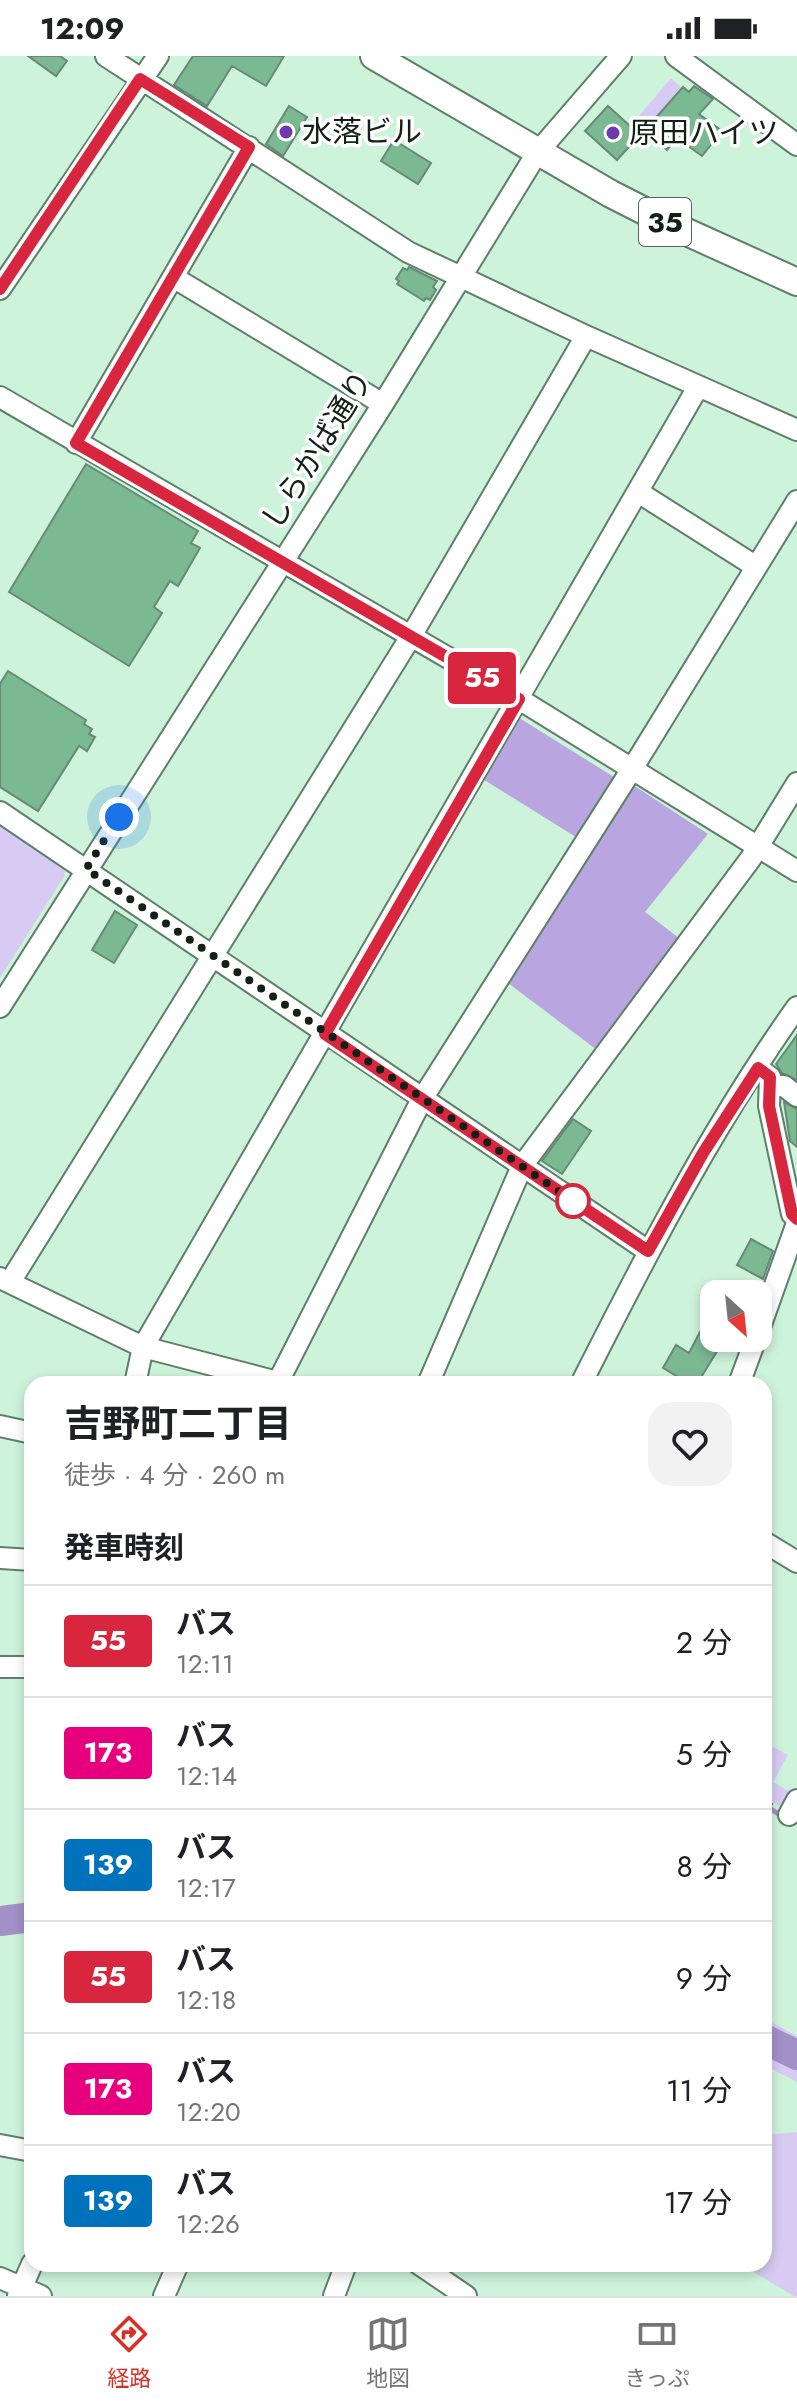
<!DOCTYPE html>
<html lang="ja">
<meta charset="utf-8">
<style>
:root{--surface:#fff;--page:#f2f2f2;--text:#202124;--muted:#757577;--line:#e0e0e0;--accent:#d93025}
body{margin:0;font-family:Jost,"Noto Sans JP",sans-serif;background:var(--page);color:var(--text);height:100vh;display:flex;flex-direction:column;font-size:30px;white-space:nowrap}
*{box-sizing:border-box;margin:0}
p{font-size:26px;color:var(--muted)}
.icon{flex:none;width:44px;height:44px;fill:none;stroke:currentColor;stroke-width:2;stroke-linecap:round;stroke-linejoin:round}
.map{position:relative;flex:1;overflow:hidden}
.panel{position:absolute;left:24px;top:1320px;width:748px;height:896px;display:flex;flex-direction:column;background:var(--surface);border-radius:24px;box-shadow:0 4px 12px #0003}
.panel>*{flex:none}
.badge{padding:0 16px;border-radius:6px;font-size:28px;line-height:52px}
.needle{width:52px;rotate:153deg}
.tools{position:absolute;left:700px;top:1224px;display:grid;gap:16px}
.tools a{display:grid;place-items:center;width:72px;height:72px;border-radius:16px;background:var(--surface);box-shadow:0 4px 12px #0003;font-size:40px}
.you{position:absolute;width:40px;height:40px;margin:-20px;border:6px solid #fff;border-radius:50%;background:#1a73e8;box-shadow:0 0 0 12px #1a73e833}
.map>.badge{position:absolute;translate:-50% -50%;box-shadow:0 0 0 4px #fff}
h2{padding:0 40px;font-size:30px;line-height:72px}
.round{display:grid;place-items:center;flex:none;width:84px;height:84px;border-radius:24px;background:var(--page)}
.overview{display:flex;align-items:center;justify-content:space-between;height:136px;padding:0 40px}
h1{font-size:38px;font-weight:700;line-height:60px}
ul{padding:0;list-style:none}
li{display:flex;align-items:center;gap:24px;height:112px;padding:0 40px;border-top:2px solid var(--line)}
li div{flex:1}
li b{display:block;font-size:30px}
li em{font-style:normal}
li .badge{min-width:88px;font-weight:700;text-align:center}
.status{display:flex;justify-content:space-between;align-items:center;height:56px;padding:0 40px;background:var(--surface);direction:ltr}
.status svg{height:22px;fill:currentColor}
.tab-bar{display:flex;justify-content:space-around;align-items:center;height:112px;border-top:2px solid var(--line);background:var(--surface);font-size:22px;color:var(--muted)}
.tab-bar a{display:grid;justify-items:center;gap:4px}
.tab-bar .active{color:var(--accent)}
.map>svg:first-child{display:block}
.green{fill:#d8cbf3}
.forest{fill:#b9a5e0}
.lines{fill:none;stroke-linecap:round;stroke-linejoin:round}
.stream{stroke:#a490c9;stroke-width:5}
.river{stroke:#a490c9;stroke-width:30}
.building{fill:#7bb993;stroke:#688974;stroke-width:2}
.minor-casing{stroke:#5e7f6a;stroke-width:24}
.major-casing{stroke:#5e7f6a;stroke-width:30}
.path{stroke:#6b8373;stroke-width:3;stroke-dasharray:2 6;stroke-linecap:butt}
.minor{stroke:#fff;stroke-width:20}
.major{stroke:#fff;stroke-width:26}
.line-casing{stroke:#fff;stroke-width:18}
.line{stroke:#d7263d;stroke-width:12}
.walk{stroke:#122017;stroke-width:8;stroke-dasharray:0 14.4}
.poi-dot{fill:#6e38af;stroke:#fff;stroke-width:3}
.stop-dot{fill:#fff;stroke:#d7263d;stroke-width:4}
.labels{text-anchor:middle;stroke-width:7;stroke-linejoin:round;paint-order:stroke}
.shield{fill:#fff;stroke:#59635d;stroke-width:2}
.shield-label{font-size:28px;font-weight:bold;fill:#122017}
.poi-label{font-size:30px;fill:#122017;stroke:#fff;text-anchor:start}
.street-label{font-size:30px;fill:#122017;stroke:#fff}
</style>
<div class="status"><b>12:09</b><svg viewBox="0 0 49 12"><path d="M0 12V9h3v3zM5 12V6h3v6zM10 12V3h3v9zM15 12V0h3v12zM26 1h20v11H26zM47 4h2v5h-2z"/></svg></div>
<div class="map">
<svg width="797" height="2240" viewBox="0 0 797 2240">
<rect width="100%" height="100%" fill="#cef3db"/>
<path class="green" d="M671,22L681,31L643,76L633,67Z
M0,770L64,813L65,819L0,922Z
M766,1687L788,1699L773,1726L794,1738L787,1754L764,1741Z
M764,1962L797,1980V1998L764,1981Z
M764,1984L797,2001V2026L764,2009Z
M797,2076V2240H794L740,2208H764V2079Z"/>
<path class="forest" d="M516,660L614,721L576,781L478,720Z
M630,727L708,778L645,856L679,882L597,994L508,927Z"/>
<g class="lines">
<path class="stream" d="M764,1749L782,1760"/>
<path class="river" d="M0,1865L32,1861
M764,1983L797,1999"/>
</g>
<path class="building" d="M28,0H60L67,5L56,20Z
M193,0H284L266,30L232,10L207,50L174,29Z
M694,30L713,43L699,58L722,75L702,100L677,82L667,94L645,74L683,31L689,36Z
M289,50L307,61L283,100L266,88Z
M608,50L640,79L617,104L585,75Z
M394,84L431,107L418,128L381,105Z
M409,211L437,225L433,231L436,234L430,244L426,242L424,245L397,228L399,225L396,223L403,212L407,214Z
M86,408L198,475L191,487L200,492L178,530L170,525L154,551L162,557L129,610L9,536Z
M8,615L86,664L84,668L92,673L89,678L95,681L87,695L79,690L38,755L0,731V628Z
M115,855L137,869L114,907L92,894Z
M797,979V1024L782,1017L776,1008Z
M784,1046L797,1053V1091L790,1085Z
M573,1063L591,1075L562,1118L542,1105Z
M751,1183L773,1195L763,1223L737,1209Z
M703,1270L714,1276V1282L722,1287L697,1328H690L663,1312L676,1289L689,1297Z"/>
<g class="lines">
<defs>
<path id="minor" d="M106,0L408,196L586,280L797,374
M676,0L797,89
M173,221L383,348
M0,233L158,0
M0,341L519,643L797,815
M76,387L249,91
M638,436L755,510
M0,756L648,1195
M0,951L383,348L537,97L621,0
M758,1012L770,1021L769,1050L792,1158L797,1163
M770,1030H784L797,1040
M0,1222L143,1291L285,1328
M10,1226L410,582L586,280
M758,1277L797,1167
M135,1328L143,1291L698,331
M277,1328L422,1043L632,713L797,445
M428,1328L522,1110L751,802L797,727
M581,1328C646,1199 713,1069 797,951
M739,1328L756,1282
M0,1370L32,1377
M764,1486L797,1506
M0,1502L32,1504
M0,1611H32
M789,1759L797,1744
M0,2089L32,2095
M419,2208L466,2240
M0,2222L41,2240
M18,2240L32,2208
M164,2240L178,2208
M334,2240L346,2208"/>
<path id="major" d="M374,0L611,138L680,173L797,226"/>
</defs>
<use href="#minor" class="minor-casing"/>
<use href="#major" class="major-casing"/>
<path class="path" d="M764,1744L773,1749"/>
<use href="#minor" class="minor"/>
<use href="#major" class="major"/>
</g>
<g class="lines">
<defs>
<path id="line" d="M0,233L140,23L249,91L76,387L519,643L325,978L648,1195L703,1097L758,1012L770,1021L769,1050L792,1158L797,1163"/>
</defs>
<use href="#line" class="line-casing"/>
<use href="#line" class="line"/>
<path class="walk" d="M119,761L86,813L573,1145"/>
</g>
<g class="poi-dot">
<circle cx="286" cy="76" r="8"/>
<circle cx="613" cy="77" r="8"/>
</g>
<circle class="stop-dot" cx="573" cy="1145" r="16"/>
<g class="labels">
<rect class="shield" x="639" y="142" width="52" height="48" rx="6"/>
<g class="shield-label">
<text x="665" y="176">35</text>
</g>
<g class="poi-label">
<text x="302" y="86">水落ビル</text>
<text x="629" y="87">原田ハイツ</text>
</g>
<g class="street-label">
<text transform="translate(317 394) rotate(-58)" y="10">しらかば通り</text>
</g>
</g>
</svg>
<div class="tools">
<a><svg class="needle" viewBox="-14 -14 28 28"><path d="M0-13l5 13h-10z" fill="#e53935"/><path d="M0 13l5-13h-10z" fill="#757577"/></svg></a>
</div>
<div class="you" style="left:119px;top:761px"></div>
<b class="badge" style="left:482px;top:622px;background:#d7263d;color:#fff">55</b>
<section class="panel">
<div class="overview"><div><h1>吉野町二丁目</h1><p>徒歩 · 4 分 · 260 m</p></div><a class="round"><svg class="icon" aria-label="heart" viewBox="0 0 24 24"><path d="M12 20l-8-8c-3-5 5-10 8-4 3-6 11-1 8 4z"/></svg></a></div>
<h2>発車時刻</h2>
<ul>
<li><span class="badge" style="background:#d7263d;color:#fff">55</span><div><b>バス</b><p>12:11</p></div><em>2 分</em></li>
<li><span class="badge" style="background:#e6007e;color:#fff">173</span><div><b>バス</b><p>12:14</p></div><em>5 分</em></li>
<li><span class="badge" style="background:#0072bc;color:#fff">139</span><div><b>バス</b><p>12:17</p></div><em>8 分</em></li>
<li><span class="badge" style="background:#d7263d;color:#fff">55</span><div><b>バス</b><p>12:18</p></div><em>9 分</em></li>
<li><span class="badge" style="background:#e6007e;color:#fff">173</span><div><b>バス</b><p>12:20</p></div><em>11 分</em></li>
<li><span class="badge" style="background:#0072bc;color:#fff">139</span><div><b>バス</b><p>12:26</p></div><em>17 分</em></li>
</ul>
</section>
</div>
<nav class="tab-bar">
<a class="active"><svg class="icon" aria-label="directions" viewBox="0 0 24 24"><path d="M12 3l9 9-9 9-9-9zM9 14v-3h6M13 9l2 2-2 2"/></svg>経路</a>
<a><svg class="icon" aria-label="map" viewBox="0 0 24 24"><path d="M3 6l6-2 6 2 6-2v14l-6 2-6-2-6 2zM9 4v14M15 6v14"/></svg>地図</a>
<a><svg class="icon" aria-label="tickets" viewBox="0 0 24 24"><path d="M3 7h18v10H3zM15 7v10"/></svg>きっぷ</a>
</nav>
